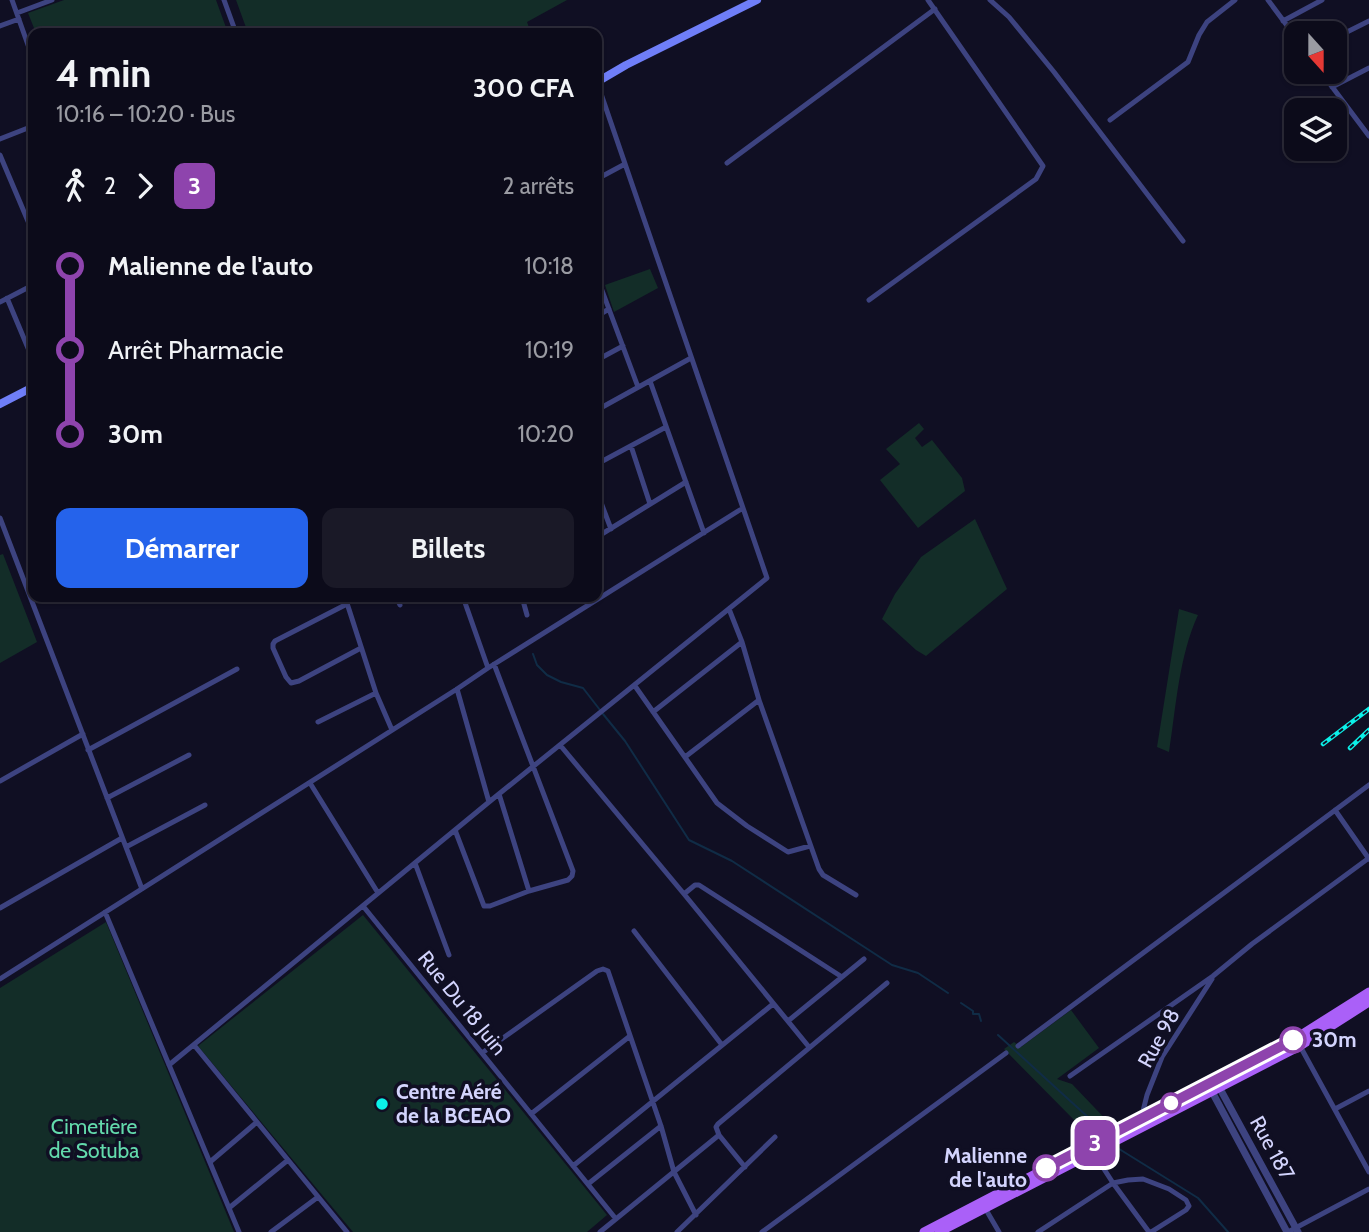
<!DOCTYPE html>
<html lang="fr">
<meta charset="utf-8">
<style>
:root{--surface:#0c0b1a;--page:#1a1927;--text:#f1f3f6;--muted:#9a9ba2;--line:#2c2b39;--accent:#2563eb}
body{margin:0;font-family:Cabin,sans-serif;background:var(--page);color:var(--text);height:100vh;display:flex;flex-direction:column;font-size:26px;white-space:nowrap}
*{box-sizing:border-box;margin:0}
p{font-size:23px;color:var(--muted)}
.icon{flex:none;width:38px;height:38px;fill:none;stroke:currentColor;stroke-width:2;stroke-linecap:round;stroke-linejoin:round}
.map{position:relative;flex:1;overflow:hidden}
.drawer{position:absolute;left:28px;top:28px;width:574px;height:574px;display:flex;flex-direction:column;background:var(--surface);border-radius:14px;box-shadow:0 2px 5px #0004,0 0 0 2px var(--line)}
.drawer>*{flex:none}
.badge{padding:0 14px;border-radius:10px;font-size:24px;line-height:46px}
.needle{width:46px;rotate:159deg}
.buttons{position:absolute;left:1284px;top:21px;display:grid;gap:14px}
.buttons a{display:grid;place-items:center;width:63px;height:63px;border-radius:14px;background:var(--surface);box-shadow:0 2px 5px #0004,0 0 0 2px var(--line);font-size:35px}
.map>.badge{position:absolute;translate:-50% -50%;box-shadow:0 0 0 4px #fff}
.legs{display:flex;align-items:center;gap:10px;height:77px;padding:0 28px;font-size:23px}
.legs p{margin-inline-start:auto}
.headline{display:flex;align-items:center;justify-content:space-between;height:119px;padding:0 28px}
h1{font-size:38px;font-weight:700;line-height:52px}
.primary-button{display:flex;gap:14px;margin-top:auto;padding:14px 28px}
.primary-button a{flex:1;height:80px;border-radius:14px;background:var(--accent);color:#fff;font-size:28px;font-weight:700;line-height:80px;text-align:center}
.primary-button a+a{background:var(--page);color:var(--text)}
ul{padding:0 28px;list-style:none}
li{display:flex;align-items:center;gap:24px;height:84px;font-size:26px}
li i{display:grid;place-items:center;width:10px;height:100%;margin:0 9px;background:currentColor}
li i::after{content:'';width:18px;height:18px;margin:-9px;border:5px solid;border-radius:50%;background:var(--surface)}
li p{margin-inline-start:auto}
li:first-child i{background:linear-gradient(#0000 50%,currentColor 0)}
li:last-child i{background:linear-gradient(currentColor 50%,#0000 0)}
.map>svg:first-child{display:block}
.green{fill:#132d28}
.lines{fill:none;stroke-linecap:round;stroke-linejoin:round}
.stream{stroke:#102c46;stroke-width:2}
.minor{stroke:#3d4380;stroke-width:5}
.tertiary{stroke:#3d4380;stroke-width:7}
.secondary{stroke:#6f7ef8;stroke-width:8}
.primary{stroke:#aa60f8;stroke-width:9}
.rail-casing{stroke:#0bf1e9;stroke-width:4.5}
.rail{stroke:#100f23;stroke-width:2;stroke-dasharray:5;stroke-linecap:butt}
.line-1-casing{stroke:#fff;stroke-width:16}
.line-1{stroke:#8e44ad;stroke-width:10}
.stop-1-dot{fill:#fff;stroke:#8e44ad;stroke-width:3.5}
.poi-dot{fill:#0bf1e9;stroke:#100f23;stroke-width:2.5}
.labels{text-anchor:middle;stroke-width:7;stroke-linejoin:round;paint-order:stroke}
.street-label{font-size:21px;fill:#d3d4fd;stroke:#100f23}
.stop-label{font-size:21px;font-weight:bold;fill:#d3d4fd;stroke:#100f23;text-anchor:start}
.poi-label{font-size:21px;font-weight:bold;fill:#d3d4fd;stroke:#100f23;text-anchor:start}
.park-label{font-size:21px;fill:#63daac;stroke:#100f23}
</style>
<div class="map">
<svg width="1369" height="1232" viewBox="0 0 1369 1232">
<rect width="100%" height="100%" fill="#100f23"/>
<path class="green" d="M64,0H216L228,33H36L28,13Z
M236,0H567L527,22L531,33H248Z
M650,269L658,288L614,312L605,285Z
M919,423L924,429L915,438L922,447L932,440L962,478L965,491L918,528L880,480L900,464L886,449Z
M975,519L1007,589L926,656L916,650L882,619L895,594L921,557Z
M3,554L37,642L0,663V555Z
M1179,609L1198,615C1179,656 1176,707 1169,752L1157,747Z
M363,915L607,1215L587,1232H353L198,1046Z
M106,922L234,1232H0V988Z
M1071,1010L1099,1048L1057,1079L1072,1084L1115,1129L1099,1137L1078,1124L1004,1049L1014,1042L1021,1047Z"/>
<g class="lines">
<path class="stream" d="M533,654L537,665L547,675L561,682L583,688L600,710
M603,714L625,741L689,840L732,861L892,965L918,973L948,993
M961,1003L973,1011V1014H979L981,1021
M998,1035L1101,1129
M1116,1147L1198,1198L1228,1232"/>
<path class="minor" d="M12,0L33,59
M224,0L236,33
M990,0L1009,17L1054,72L1183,241
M1268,0L1297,39
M17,13L52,0
M1283,21L1322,0
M0,26L19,19
M1335,38L1369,21
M1321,72L1369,136
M1332,87L1369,68
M1110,120L1188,62L1199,35L1207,22L1235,0
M0,139L33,126
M0,155L33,233
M727,163L935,9
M597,179L625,164
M597,277L638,387
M7,298L33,360
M869,300L1036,179L1043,166L928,0
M0,302L33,285
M597,316L609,309
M597,360L623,346
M650,381L704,533
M597,410L691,358
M631,446L650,504
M597,464L666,427
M597,492L611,529
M0,518L142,889
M597,537L686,482
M345,597L376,693L392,730
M396,597L400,605
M463,597L488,668
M522,597L527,615
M347,604L275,641L273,644V648L286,677L291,683L299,681L361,648
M635,686L717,803L747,826L788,852L810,846
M457,689L489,802
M759,700L819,869L823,875L856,895
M653,712L742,642L729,609
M318,722L376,693
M560,745L684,894L809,1047
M88,750L237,669
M685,757L759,700L742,642
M0,781L83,734
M310,783L378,893
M499,794L529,891
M107,798L189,755
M1335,810L1369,859
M455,830L484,906H490L529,891L568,880L572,876L573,871L494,664
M126,847L205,805
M415,863L449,955
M684,894L695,885H699L842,977
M363,906L616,1219
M0,908L122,838
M105,912L239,1232
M634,931L722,1045
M0,979L457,689L488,668L743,508
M788,1021L864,959
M194,1045L347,1232
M1018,1046L1369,785
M1300,1046L1369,1172
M482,1053L597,971L603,969L608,971L661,1126L674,1172L696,1215
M169,1065L489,802L767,578L597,82
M1070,1076L1213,976L1252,944L1369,858
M1335,1109L1369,1091
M531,1114L630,1036
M1141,1119L1147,1095L1162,1057L1212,979
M1093,1152L1113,1183L1149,1232
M210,1162L257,1122
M573,1166L773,1004
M745,1167L719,1135L716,1127L718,1124L887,983
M588,1184L661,1126
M229,1208L288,1160
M985,1208L999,1232
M271,1232L318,1197
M600,1232L719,1135
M677,1232L775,1137
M762,1232L1006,1053
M1038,1232L1113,1183L1128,1180L1143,1179L1169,1189L1186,1200L1189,1206L1186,1210L1151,1232
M1288,1232L1369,1189"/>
<path class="tertiary" d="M1218,1085L1298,1232
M1210,1088L1287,1232"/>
<path class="secondary" d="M597,82L626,65L757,0
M0,404L33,387"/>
<path class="primary" d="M924,1232L1293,1040L1369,992
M939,1232L1300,1046L1369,1002"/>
<defs>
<path id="rail" d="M1323,744L1369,709
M1350,748L1369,730"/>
</defs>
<use href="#rail" class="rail-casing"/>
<use href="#rail" class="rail"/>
</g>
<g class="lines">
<defs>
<path id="line-1" d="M1046,1168L1293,1040"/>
</defs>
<use href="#line-1" class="line-1-casing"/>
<use href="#line-1" class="line-1"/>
</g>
<g class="stop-1-dot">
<circle cx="1293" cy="1040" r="12"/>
<circle cx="1171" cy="1103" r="9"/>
<circle cx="1046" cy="1168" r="12"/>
</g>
<circle class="poi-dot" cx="382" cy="1104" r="7"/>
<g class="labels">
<g class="street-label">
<text transform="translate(462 1003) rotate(51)" y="7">Rue Du 18 Juin</text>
<text transform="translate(1159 1038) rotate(-61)" y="7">Rue 98</text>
<text transform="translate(1272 1148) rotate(61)" y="7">Rue 187</text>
</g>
<g class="stop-label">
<text x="1312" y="1047">30m</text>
<text x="1027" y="1163" text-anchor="end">Malienne<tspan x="1027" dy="24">de l'auto</tspan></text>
</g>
<g class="poi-label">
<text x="396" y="1099">Centre Aéré<tspan x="396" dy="24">de la BCEAO</tspan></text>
</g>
<g class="park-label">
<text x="94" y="1134">Cimetière<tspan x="94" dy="24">de Sotuba</tspan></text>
</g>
</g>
</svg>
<div class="buttons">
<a><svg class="needle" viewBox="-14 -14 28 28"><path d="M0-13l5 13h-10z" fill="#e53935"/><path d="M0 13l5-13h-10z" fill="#9a9ba2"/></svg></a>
<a><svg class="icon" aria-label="layers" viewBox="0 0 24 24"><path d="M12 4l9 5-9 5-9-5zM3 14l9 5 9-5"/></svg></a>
</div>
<b class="badge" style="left:1095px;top:1143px;background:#8e44ad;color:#fff">3</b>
<section class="drawer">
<div class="headline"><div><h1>4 min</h1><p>10:16 – 10:20 · Bus</p></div><b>300 CFA</b></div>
<div class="legs"><svg class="icon" aria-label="walk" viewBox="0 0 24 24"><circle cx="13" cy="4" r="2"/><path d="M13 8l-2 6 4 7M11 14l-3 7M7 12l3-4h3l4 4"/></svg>2<svg class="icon" aria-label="forward" viewBox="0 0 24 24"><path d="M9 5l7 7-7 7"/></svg><b class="badge" style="background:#8e44ad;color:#fff">3</b><p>2 arrêts</p></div>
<ul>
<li><i style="color:#8e44ad"></i><b>Malienne de l'auto</b><p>10:18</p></li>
<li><i style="color:#8e44ad"></i><span>Arrêt Pharmacie</span><p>10:19</p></li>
<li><i style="color:#8e44ad"></i><b>30m</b><p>10:20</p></li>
</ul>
<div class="primary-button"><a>Démarrer</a><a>Billets</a></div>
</section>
</div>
